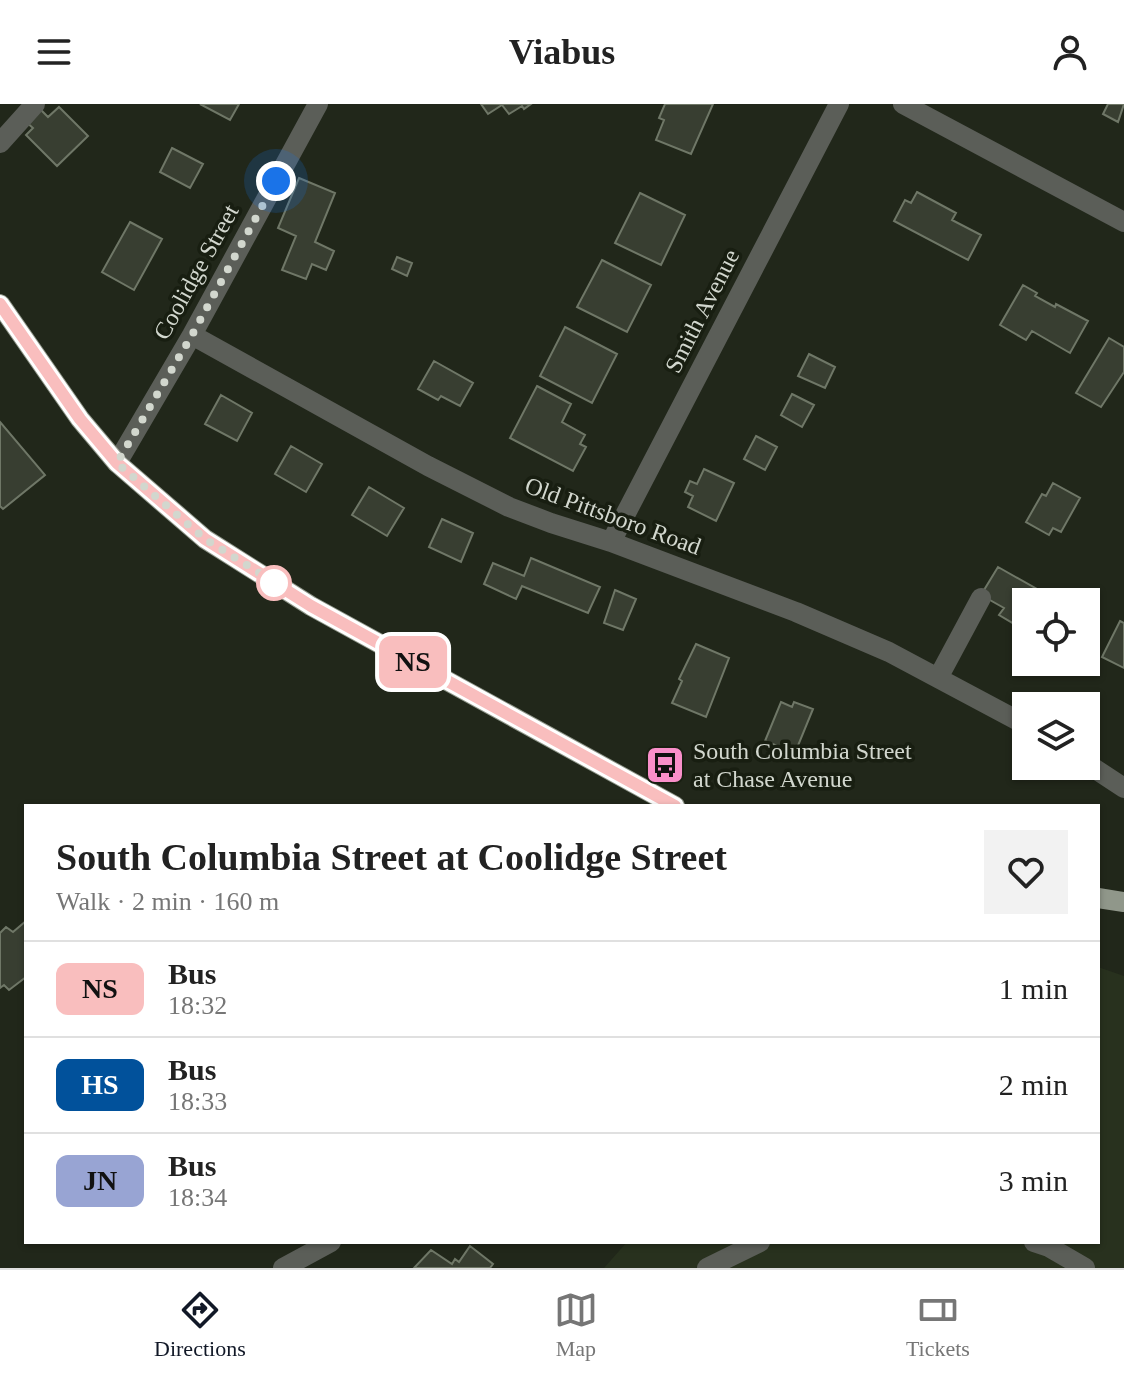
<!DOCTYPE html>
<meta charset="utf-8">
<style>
:root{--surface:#fff;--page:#f2f2f2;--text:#222;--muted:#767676;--line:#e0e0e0;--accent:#111827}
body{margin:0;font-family:Georgia,serif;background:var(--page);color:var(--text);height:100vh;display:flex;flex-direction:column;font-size:30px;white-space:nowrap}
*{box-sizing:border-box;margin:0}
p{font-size:26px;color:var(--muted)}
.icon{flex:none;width:44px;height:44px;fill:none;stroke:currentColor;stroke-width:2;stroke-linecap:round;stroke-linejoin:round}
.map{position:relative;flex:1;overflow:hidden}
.panel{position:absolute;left:24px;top:700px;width:1076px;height:440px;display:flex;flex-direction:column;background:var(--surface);border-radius:0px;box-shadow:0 2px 6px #0004}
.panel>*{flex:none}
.badge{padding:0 16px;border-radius:12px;font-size:28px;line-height:52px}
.controls{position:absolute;left:1012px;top:484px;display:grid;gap:16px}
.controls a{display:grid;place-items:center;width:88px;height:88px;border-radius:0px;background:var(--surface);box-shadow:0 2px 6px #0004;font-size:40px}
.you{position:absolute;width:40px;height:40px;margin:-20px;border:6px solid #fff;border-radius:50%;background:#1a73e8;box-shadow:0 0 0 12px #1a73e833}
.map>.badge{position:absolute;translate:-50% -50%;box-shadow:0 0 0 4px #fff}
.round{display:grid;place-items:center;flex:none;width:84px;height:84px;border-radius:0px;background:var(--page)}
.headline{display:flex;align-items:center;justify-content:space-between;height:136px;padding:0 32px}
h1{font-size:38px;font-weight:800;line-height:60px}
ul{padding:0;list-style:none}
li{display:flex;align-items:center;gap:24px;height:96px;padding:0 32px;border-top:2px solid var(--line)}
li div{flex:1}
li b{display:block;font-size:30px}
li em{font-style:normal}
li .badge{min-width:88px;font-weight:700;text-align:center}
header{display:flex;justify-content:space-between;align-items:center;height:104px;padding:0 32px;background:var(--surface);font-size:36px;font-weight:800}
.tab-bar{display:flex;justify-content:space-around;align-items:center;height:112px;border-top:2px solid var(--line);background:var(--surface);font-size:22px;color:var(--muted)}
.tab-bar a{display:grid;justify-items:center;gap:4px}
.tab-bar .selected{color:var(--accent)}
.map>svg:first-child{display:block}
.built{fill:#28311e}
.building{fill:#383e31;stroke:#6f7767;stroke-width:2}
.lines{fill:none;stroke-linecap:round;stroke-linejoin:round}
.minor{stroke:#5b5e58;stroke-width:20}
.major{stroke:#90978a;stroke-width:20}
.line-casing{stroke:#fff;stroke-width:18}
.line{stroke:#f9bebe;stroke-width:12}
.walk{stroke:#d2d7ce;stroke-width:8;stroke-dasharray:0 14.4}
.stop-dot{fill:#fff;stroke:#f9bebe;stroke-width:4}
.labels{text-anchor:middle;stroke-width:7;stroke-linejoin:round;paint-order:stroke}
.street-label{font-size:24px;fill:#d2d7ce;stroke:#181e11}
.poi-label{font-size:24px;fill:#d2d7ce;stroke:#181e11;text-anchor:start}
</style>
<header><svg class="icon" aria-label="menu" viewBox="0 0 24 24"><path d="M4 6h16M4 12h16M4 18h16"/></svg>Viabus<svg class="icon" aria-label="person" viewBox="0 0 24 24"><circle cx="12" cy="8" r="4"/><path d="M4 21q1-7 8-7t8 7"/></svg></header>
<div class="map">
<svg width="1124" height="1164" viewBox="0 0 1124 1164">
<rect width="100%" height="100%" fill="#21271a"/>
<path class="built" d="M1098,863L1124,872V1164H604L627,1138H1098Z"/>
<path class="building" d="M200,0H239L230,16Z
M481,0H531L524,5L522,2L509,10L502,1L488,10Z
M665,0H713L691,50L656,36L664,16L659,14Z
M1108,0H1124L1118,18L1103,10Z
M59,3L88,32L57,62L26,31L33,24L25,17L39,4L48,13Z
M172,44L203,60L190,84L160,68Z
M299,74L335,89L315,138L334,147L326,166L312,160L306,175L282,166L296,132L278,124Z
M917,88L956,109L952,116L981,131L968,156L894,117L905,96L911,99Z
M640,89L685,111L661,161L615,139Z
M130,118L162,135L134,186L102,168Z
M397,153L412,159L407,172L392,165Z
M602,156L651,181L627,228L577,203Z
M1023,181L1037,189L1035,192L1055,203L1056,200L1088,217L1070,249L1032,227L1026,236L1000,221Z
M565,223L617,250L592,299L540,272Z
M1109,234L1124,243V268L1101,303L1076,289Z
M809,250L835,263L825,284L798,272Z
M434,257L473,279L460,302L441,292L438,296L418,285Z
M537,282L571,300L562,318L585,331L580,340L586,343L573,367L510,334Z
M792,290L814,301L802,323L781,311Z
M221,291L252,309L237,337L205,320Z
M0,318L45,371L3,405L0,402Z
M756,332L777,343L765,366L744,355Z
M291,342L322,360L306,388L275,370Z
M704,365L734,379L716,417L688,403L693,392L685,388L690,377L697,380Z
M1053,379L1080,394L1061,428L1053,424L1049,431L1026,418L1042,390L1046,392Z
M369,383L404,404L387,432L352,411Z
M442,415L473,429L461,458L429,443Z
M531,454L600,483L588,509L522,482L516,495L484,480L493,459L524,472Z
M998,463L1060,498H1026V527L999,511L1004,504L981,491Z
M615,486L636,495L623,526L604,519Z
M1120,517L1124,519V564L1102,553Z
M696,540L729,554L706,613L672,599L682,577L679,575Z
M781,598L792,603L794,598L813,605L795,649L765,637Z
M26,817V873L9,886L4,881L0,884V829L6,823L13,828Z
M470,1142L493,1160L490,1164H414L431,1146L452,1160L455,1155L459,1158Z"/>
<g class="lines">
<path class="minor" d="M903,0L1124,118
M0,39L35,0
M192,231L428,362L509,403L551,419L611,438L796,508L889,548L1026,621
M117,359L192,231L318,0
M611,438L839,0
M938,574L981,494
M1086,659L1124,684
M1034,1138L1049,1143L1085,1164
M283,1164L331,1138
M707,1164L760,1138"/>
<path class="major" d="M0,200L80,315L117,359L205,435L311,502L675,702
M1098,794L1124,798"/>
</g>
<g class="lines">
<defs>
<path id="line" d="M0,200L80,315L117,359L205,435L311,502L675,702"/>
</defs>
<use href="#line" class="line-casing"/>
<use href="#line" class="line"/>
<path class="walk" d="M274,479L285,485L205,435L117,359L192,231L276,77"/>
</g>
<defs>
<symbol id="bus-square" viewBox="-11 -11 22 22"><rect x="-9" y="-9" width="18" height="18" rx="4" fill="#f98fca" stroke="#181e11"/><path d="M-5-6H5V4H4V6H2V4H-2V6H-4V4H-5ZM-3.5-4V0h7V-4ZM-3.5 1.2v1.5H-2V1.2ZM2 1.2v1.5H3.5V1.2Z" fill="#111"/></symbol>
</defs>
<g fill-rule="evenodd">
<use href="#bus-square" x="643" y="639" width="44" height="44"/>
</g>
<circle class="stop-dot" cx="274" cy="479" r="16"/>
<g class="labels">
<g class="street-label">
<text transform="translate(196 168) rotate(-61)" y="8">Coolidge Street</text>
<text transform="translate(702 207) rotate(-63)" y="8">Smith Avenue</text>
<text transform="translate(613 412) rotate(20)" y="8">Old Pittsboro Road</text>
</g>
<g class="poi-label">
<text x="693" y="655">South Columbia Street<tspan x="693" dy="28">at Chase Avenue</tspan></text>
</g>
</g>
</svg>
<div class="controls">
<a><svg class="icon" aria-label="locate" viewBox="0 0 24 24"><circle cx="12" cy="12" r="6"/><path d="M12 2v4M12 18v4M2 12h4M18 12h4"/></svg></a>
<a><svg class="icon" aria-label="layers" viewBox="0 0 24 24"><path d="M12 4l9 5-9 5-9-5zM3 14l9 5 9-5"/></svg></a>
</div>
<div class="you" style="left:276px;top:77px"></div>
<b class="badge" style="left:413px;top:558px;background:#f9bebe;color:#111">NS</b>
<section class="panel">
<div class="headline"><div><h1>South Columbia Street at Coolidge Street</h1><p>Walk · 2 min · 160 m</p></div><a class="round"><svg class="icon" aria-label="heart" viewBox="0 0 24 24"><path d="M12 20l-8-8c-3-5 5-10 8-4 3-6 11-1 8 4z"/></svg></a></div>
<ul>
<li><span class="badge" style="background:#f9bebe;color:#111">NS</span><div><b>Bus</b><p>18:32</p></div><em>1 min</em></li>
<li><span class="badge" style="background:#01519b;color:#fff">HS</span><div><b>Bus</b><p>18:33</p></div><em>2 min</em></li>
<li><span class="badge" style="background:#98a4d3;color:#111">JN</span><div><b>Bus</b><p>18:34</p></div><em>3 min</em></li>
</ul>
</section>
</div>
<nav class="tab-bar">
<a class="selected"><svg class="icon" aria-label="directions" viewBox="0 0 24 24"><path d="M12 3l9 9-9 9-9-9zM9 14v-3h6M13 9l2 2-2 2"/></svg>Directions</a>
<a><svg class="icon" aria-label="map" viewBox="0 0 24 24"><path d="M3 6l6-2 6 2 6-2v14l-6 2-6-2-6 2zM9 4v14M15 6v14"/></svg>Map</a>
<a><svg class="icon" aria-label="tickets" viewBox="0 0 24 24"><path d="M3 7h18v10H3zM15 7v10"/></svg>Tickets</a>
</nav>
